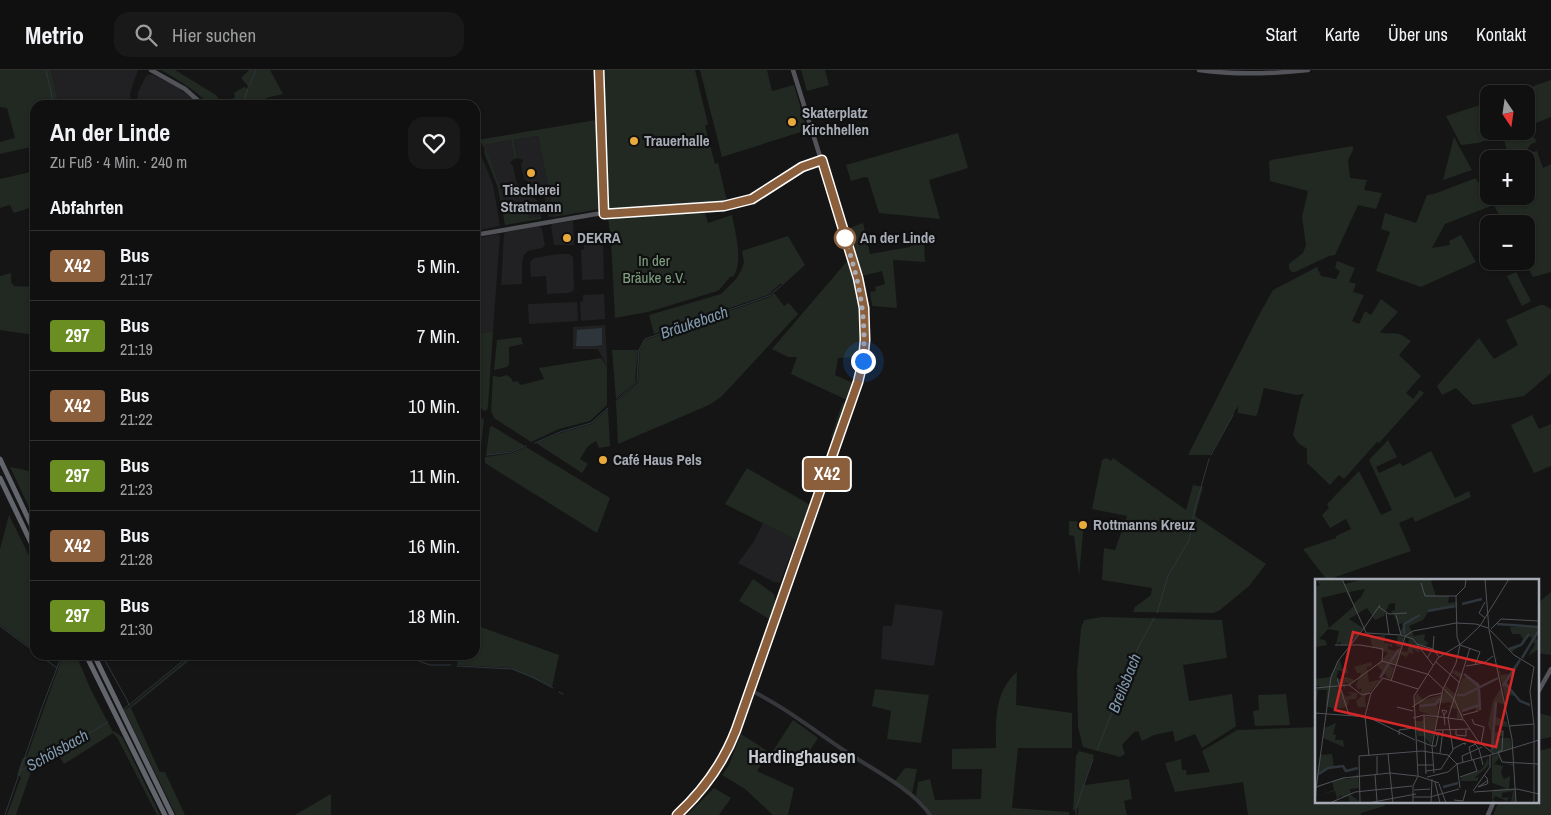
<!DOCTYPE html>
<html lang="de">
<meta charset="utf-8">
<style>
:root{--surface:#101010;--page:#191919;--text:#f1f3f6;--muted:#9c9d9f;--line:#303030}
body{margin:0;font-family:"Archivo Narrow",sans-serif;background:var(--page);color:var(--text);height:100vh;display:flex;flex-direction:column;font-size:19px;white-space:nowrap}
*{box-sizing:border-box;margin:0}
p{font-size:16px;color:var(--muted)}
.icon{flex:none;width:28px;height:28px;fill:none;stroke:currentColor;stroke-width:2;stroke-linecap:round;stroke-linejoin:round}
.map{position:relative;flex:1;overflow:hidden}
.sheet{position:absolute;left:30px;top:30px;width:450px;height:560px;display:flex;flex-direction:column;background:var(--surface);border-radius:15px;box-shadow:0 1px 4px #0004,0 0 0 1px var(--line)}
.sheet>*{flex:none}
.badge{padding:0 10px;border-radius:4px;font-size:18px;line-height:32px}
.needle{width:32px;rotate:167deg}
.controls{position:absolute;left:1480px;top:15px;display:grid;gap:10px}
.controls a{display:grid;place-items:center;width:55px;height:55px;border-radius:10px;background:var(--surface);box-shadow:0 1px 4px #0004,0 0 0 1px var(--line);font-size:25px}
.you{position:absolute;width:25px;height:25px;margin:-12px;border:4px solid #fff;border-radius:50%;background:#1a73e8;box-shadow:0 0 0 8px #1a73e833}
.map>.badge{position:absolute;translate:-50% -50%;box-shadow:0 0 0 2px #fff}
h2{padding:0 20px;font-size:19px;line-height:45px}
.round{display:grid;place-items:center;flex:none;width:52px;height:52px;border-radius:15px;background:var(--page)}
.overview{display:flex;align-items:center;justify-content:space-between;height:85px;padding:0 20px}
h1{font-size:24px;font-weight:700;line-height:38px}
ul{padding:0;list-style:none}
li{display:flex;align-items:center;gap:15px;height:70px;padding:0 20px;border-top:1px solid var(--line)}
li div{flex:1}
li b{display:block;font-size:19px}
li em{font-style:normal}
li .badge{min-width:55px;font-weight:700;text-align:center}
header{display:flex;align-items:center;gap:30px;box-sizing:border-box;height:70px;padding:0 25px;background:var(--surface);border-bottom:1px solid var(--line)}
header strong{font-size:24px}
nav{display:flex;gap:28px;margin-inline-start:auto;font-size:18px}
.search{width:350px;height:45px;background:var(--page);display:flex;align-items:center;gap:12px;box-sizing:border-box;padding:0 18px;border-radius:15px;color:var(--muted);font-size:19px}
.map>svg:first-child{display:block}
.built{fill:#212123}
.green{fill:#212922}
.water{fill:#2e363c}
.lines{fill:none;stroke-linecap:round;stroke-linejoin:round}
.stream{stroke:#2e363c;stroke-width:1}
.minor{stroke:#36373b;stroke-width:4}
.major{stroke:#52545a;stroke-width:4.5}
.highway{stroke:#62656c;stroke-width:5}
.line-casing{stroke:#fff;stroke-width:11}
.line{stroke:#8b5e3c;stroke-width:8}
.walk{stroke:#a7acb6;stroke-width:5;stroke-dasharray:0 9}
.poi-dot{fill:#e9aa3b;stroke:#101011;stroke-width:2}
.stop-dot{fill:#fff;stroke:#8b5e3c;stroke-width:2.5}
.labels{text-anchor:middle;stroke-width:4.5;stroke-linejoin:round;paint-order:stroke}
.poi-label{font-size:15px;font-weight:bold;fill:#a7acb6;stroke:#101011;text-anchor:start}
.stop-label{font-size:15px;font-weight:bold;fill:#a7acb6;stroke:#101011;text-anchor:start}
.park-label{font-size:15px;fill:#7fa080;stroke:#101011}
.water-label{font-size:16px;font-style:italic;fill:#809aaf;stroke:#101011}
.quarter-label{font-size:18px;font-weight:bold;fill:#c8cbd2;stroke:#101011}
.inset-river{fill:none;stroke:#2e363c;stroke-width:2.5}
.inset-road{fill:none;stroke:#4f5156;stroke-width:1}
.view{fill:#d62828;fill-opacity:0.15;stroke:#d62828;stroke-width:2.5}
.inset-edge{fill:none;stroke:#a7acb6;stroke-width:2.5}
</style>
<header>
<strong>Metrio</strong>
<div class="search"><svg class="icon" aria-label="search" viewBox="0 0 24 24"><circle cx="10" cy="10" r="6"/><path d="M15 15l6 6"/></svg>Hier suchen</div>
<nav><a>Start</a><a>Karte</a><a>Über uns</a><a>Kontakt</a></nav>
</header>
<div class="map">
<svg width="1551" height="745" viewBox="0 0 1551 745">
<rect width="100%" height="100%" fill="#151516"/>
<path class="built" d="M51,0H138L130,23L131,35H59Z
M151,4L176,16L195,31L188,35H137L138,22L146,6Z
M538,66L554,147H550L548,146L544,125L524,109L521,95L523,90L517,88L514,70Z
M511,70L514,89L510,93L513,96L516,111L519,116L538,131L541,146L528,148L503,134L499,113L483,75Z
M481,85L493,115L500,156L475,161V87Z
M573,151L574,175H554L551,156L553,154Z
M539,156L542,159L545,175L542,178L528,181L524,185L522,192V214L501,215L504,164L506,162Z
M496,164L500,165L493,261L475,264V169Z
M603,174L604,209L582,210L581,180L584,179V175Z
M558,184H569L573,187L574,220L569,223L547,224L546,206L531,207L530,192L534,188Z
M604,224L605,249L581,251L580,232L583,231V225Z
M577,232L578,251L529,254L528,234Z
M605,255L607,287V297L598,279H573V257Z
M763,453L796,470L780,513L774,512L738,493L754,471Z
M895,534L941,540L943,542L934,596L881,589L883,556H892Z"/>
<path class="green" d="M0,0H51L59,35H35V76L0,84V72L15,68L7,38L0,37Z
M161,0H175L180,3L216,25L223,35L235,27L234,23L244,17L247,18L248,16L241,8L249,0H270L283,24L266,28L267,35H209C196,20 178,10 161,0Z
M603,0H695L708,54L705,56L715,94L718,93L727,131L608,138Z
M700,0H767L772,21L794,15L807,60L722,87Z
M801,0H825L829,15L807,21Z
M1551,10V47L1526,57V24H1510Z
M1489,32V61H1526V57L1530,67L1535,68L1536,72L1531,74L1527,80L1508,85L1503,66L1477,73L1461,75L1446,46Z
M596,50L600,139L554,147L538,66L514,70L517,88L514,89L511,70L484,75L499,113L503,134L511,133L528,145L529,148L541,146V149L505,155L498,118L484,82L485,80L480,71L478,72L477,70Z
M958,63L968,98L929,110L940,149L879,143L868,108L865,107L851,111L846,95Z
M1454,67L1472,100L1443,110Z
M1353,76V80L1348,90L1350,108L1367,110L1364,120L1382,123L1376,139L1358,135L1335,185L1329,186L1295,202H1292L1289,199V194L1303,183L1306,175L1302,147L1308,121L1270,111L1269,92L1271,90Z
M1537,81L1543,98L1551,94V202L1533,207L1524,191H1526V154H1504L1489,126H1526V89H1510Z
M35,101V132H31L32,137L14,143L10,135L0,138V109Z
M1476,108L1491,136L1445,154L1432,178L1450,175L1449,171L1461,165L1476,192L1421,217L1376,201L1390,162L1381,159L1385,143L1416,153L1427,125L1434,124Z
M704,140L708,153L732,145C735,163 744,191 733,207L731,206L719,220L714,222L648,242L615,248L611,170L608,148Z
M863,153L870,184L910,177V176L924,173L925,192L893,190L897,238L872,236L870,222L876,221L875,217L885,214L882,201L862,206L848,161L850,158Z
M788,166L805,195L783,215L780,214L768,225L654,264L649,245L721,224L736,209L742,199L744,192L742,181Z
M848,190C857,207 869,271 858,287L838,288L835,305L853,313L847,330H850L849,332L836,369L831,367L842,334L847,330L791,304L797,287H788L772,279Z
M1337,191L1355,198L1349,212L1356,214L1353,222L1364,225L1352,251L1359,254L1365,241L1371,245L1381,229L1398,242L1380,262C1386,265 1392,262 1399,264C1403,265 1407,269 1411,271L1399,285L1421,306L1406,323L1413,329L1420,320L1424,323L1379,373L1377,372L1344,409L1339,405L1330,415L1307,393V379L1298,373L1293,365L1301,329L1304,324L1296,325L1264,318L1257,345L1255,346L1238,343V336L1210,385H1188L1259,245L1273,220L1317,197L1321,206L1336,209L1340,201L1335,198Z
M1516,202L1531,231L1522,236L1507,206Z
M11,203V213L13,214L14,216L35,217V265L0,260V206Z
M774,223L784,236L789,233L798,244L721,327L709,335L618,374L616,332L638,312L640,280L645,270L770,227Z
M1540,235H1544L1551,239V303L1524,326L1473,335L1456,318L1442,325L1437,316L1479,268L1494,289L1518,275L1506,250Z
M493,261L488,336L487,340L484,341L475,332V264Z
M521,267L523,274L509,277V294L507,297L494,300L497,270Z
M612,280H638L635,312L616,329Z
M601,288L607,297V335L590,351L559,359L531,372L494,348L491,341L493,306L500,307L507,305L511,308L513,312L517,311L521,315L544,309L539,298Z
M608,339L610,376L599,378L596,371L588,376L580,389L588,394L582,403L536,373L560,363L591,354Z
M475,341L484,350L480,385L475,386Z
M1532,345L1539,359L1551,354V396L1534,403L1511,355Z
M492,356L525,376L512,381L486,385L490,357Z
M1388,370L1397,387L1376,397L1379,403L1400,393L1403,396L1431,381L1455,428L1469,421L1471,427L1415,452L1413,447L1399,453L1411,481L1327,510L1303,479L1336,468V466L1351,459L1346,449L1330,458L1322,445L1329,438L1327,434L1359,401L1381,445L1392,440L1369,390Z
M526,377L610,428L597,463L485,393V387L512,383Z
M1107,388L1111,391L1113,388L1186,440L1193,415L1203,417L1195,446L1266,494L1249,516L1220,540L1214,543L1133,542L1135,537L1151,525L1152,518L1102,510L1104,478L1115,480L1127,446L1092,439L1102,390Z
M10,397L35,402V450Z
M747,398L810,435L796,470L725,434Z
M9,445L35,498V581L0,555V479Z
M1069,451L1084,452L1079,506L1074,466L1069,465Z
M753,509L774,524L776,533L771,550L739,531Z
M1551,522V585L1537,583V534Z
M1102,547L1222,550L1227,588L1183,595L1189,631L1232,624L1236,656L1235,657L1202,678L1195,664L1175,672L1173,661L1154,665L1142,671L1138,661L1134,662L1122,675L1125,684L1120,687L1083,677L1078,657L1077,602L1081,558L1084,550Z
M475,555L559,585L552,617L511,598L457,595L458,585H475Z
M63,585H76L91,620L113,662L114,661L122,667L160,745H157L118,669L113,663L64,694L56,681L34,693L16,745H7L21,707L17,705L22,689L27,686Z
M192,585H196L131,638L159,700L160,702H165L185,745H176L123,638L126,639L129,637Z
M1017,602L1016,635L1072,643V678H1018L1012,738L1069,742V745H932L925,735L916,726L918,712L930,709L935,730L981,729L982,699H952V679L996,678C996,650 994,622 1017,602Z
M875,619L929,625L921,673L887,669L891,641L872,636Z
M1286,624L1290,655L1255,656L1253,641L1259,640L1258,625Z
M1537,643L1551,646V667L1537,670Z
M793,650L818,668L799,697L796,698L773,681Z
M1316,657V731H1383L1385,736L1361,743V745H1248L1243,712L1175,722L1165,693L1181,689L1182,700H1186L1187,705L1210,702L1202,681L1237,660Z
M741,664L769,682L757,701L794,718L788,745H773L745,719L722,705L729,695Z
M1551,678V745H1493L1499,731H1537V681Z
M1079,681L1094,685L1084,713L1085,715L1129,709L1132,729L1124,731L1127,745H1078V737L1073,741L1076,686Z
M905,698L917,699L912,724L895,711Z
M714,718L731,728L719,745H687Z
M331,724V745H295Z"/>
<path class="water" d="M602,258V275L594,276H576L577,260Z"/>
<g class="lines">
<path class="stream" d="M46,0L54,35
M249,17L256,0
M242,35L248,19
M616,331L637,311L639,280L645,269L769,226L781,216
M535,373L560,362L591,353L608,338
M487,385L511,382L526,376
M1211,385L1233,345
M475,388L480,387
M1157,543L1168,506L1189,470L1195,438L1209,389
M0,556L35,582
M39,585L57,598
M102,585L127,630L129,635L125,638
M402,585L430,595H451
M457,596L512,599L532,607L553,618
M559,622L563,624
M129,635L190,585
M1097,680L1138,578L1154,548
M21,700L53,685L108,652
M5,745L41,640L62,585
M1076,745V738L1093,689"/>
<path class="minor" d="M750,620C785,637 816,662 848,683C872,699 915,721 930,745"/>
<path class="major" d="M151,0L185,19L203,35
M1199,0C1235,5 1272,4 1308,0
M475,165L596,144L732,135L752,129L802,97L822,91
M1537,624L1551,599
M677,745C700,724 718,702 731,673L841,363C851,333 865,302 865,270C865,249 862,229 858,208L793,0
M1488,745L1494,731"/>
<path class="highway" d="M0,389L35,463
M0,408L35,481
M86,585L165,745
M94,585L172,745"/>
</g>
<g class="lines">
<defs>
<path id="line" d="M599,0L604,144L724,136L752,129L802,97L822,90L858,208L864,238L865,270L863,291L858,312L736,660C723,694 704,720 677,745"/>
</defs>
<use href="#line" class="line-casing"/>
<use href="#line" class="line"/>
<path class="walk" d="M845,168C859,210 867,247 863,291"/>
</g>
<g class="poi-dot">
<circle cx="792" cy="52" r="5"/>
<circle cx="634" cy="71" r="5"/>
<circle cx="531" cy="103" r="5"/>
<circle cx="567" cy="168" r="5"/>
<circle cx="603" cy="390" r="5"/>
<circle cx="1083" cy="455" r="5"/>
</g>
<circle class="stop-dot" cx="845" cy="168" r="10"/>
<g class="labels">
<g class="poi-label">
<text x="802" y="48">Skaterplatz<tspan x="802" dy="17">Kirchhellen</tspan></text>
<text x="644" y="76">Trauerhalle</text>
<text x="531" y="125" text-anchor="middle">Tischlerei<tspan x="531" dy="17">Stratmann</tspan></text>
<text x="577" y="173">DEKRA</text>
<text x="613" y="395">Café Haus Pels</text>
<text x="1093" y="460">Rottmanns Kreuz</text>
</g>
<g class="stop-label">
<text x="860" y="173">An der Linde</text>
</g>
<g class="park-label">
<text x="654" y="196">In der<tspan x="654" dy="17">Bräuke e.V.</tspan></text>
</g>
<g class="water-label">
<text transform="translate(694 252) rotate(-19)" y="6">Bräukebach</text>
<text transform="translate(1124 613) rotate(-68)" y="6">Breilsbach</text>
<text transform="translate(57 680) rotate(-29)" y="6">Schölsbach</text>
</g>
<g class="quarter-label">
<text x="802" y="693">Hardinghausen</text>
</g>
</g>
<g transform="translate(1315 509)">
<rect width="224" height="224" fill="#151516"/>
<path d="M1,0H26L30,5L48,0H122L116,2L121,17H134L133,24L142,23L141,29L120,30L114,32L108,41L94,47L99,57L110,55L109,61L114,64L105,70V66L104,74L97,69L99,75L94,74L90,81L91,78L85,75L82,85L74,86L79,88L75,101L69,94L66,96L68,93L62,86L73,74L57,67L55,58L70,56L69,64L77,65V68L73,66V70L79,72L86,68L81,67L83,56L89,58L86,72L92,73L94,67L88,65L90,62L93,65L94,59L101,63L86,55L85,52L93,42L84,45L76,32L80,31V24L74,25L69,37L60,41L52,29L34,40L48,49L40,60H36L39,62L38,64L28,66L24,63L21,66L24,52L13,50L4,60L10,61L12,66L1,68L0,71V8L5,6ZM50,10L46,18L38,25L34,13ZM31,13L39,27L14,49L6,19ZM195,48H224L218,59L224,61V70L213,77L220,65L217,62L214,65L217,59L213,56L206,66L197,73L194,70L206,66L208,60L205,55H197ZM185,75L181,80L186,96L194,95L205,79L206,80L190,104L201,117L194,116L191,122L181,79ZM25,80L27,90L32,89L33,95L23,91L21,101L31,98L40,101L34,105L30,103V110L28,107L22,110H27L30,118L37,116L33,113L43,114L41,120L31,121L34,122L32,128L19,130L11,127L12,111H3L1,123H0L2,109L7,108L0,106V100L15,98ZM56,83L57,87L52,88L54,103L67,100L50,118L51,128H43L41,122L49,115H45L47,109L43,111L41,106L46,94H42L39,88ZM139,91L148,95L147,100L153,97L164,104L165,132H161L160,128L147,132L142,125L148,135L147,140L142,139V130L134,128L137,125L135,123L120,125L123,127L122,138L104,132V123L98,128L102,114L108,121L129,115L130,106L141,116L147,100L137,94ZM186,109L190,126L181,123L179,137L192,143L193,148L179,146V153H187V157L177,159H195L197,169L180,175L176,172V152L173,146L178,122ZM109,137L122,139L116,166L109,157H103L99,142H108ZM21,144L18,155L21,156L20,161H28L29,168L8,159L9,149ZM17,175L19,188L4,194L2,207L26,199L34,200L43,195L44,209L35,210L36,216L45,223L35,224L33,217L27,219L26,216L21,222L13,224L22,220L20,212L0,217L5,176ZM17,202L19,211L2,217V209ZM184,175L185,178L179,185L188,187L186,194L189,200L195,197L194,210L199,209L198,187L189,184L198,185L200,224L196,223L198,212L187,214V219L194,218L192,222L180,217L178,221L183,224H177V211L191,209L177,204V177ZM173,179L174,185L171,189L159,199L163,198V202H145L147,198L167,190Z" fill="#212922" fill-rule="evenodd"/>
<path class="inset-river" d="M147,25L167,20M113,32L139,27M182,45L224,48M89,55V45L105,36M194,70L206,66L214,55M207,79L224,51M75,83L84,71M149,95L165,108M65,99L74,84M190,104L205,122L215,126M188,107L205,81M164,110L165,131M142,116H149L183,99M105,127L121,125L125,119M147,132L165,126M177,171L181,123M4,195L13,189L28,187L31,192L43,189M128,208L143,204"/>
<path class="inset-road" d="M170,0L174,51L197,160L201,224M106,4L110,17H141M141,17L150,8L151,0M170,23L164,34L170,39M65,26L49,49L51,54L86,56L98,60L118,86M64,28L74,35L92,34M71,34L74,55M81,36L86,56M176,50L186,40L224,42M175,51L199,76L219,88M90,57L98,52L141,44L161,45L173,49M102,65L118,70L124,78M20,66H45L68,70L67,82M145,66L165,73L160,86M112,79L118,70L119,57M121,83L145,104M151,87L169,84L178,77M113,95L139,120L148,140M22,99L34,136M76,102L90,58M34,106L47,116L55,114M0,109L34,106L67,82L112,95M82,128L98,132M97,128L114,117L127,114M0,134L53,138L100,161M129,136L127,131L132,132L129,136L130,146M148,136L163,132M109,137L111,195M98,139L109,136L149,141L163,162L179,175L224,161M157,140L159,145L169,148L166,165M194,147L219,145M120,151L155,150M141,151V156L151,157V151M184,152H188L187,171L183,173L187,183L224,185M84,156V151L99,149M102,161L117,167M157,161L164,170L168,186M117,167H121L124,153L121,157M138,170L147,165L150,164L151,165H149M125,174L128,151M73,175L78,224M54,177L50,137L56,114L68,99L103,110M157,181L154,168L161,165M148,183L147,177L167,168M102,186H118M111,192L126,190L138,171L133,139L155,69M133,193L142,185L179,175M119,194L117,167L128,110L141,84L145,66L142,58L141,17M62,195V177M60,196L62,222M169,196L172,199L173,204L172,205L163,208L172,202M103,197L124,204M112,198L133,193M145,198L162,192L158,180M120,203L125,224M124,205L131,224M1,208L28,199L75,194L102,197M99,211L115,210M158,212L175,188V176M159,213L202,210L224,215M0,217L16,98L23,82L49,49L27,0M98,218H115L144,210M139,221L148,222L151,211M15,224L40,213L97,207M45,224L44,177L107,172L133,176L142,185L145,209M53,224L101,215M98,224V207L103,197L99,117L123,79L147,64L165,47L194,0M116,224L117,200M219,224V146L215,112L219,88"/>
<path class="view" d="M38,53L199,91L181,168L20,131Z"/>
<rect width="224" height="224" class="inset-edge"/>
</g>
</svg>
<div class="controls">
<a><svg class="needle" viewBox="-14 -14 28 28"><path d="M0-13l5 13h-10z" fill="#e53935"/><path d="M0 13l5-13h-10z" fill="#9c9d9f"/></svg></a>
<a>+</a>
<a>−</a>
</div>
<div class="you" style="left:863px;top:291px"></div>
<b class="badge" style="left:827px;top:404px;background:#8b5e3c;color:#fff">X42</b>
<section class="sheet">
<div class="overview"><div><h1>An der Linde</h1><p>Zu Fuß · 4 Min. · 240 m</p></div><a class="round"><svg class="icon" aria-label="heart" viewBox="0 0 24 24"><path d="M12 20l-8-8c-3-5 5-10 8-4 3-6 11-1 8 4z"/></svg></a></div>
<h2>Abfahrten</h2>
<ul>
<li><span class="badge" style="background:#8b5e3c;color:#fff">X42</span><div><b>Bus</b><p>21:17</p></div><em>5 Min.</em></li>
<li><span class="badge" style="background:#6b8e23;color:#fff">297</span><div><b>Bus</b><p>21:19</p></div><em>7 Min.</em></li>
<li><span class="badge" style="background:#8b5e3c;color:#fff">X42</span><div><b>Bus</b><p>21:22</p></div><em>10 Min.</em></li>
<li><span class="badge" style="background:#6b8e23;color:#fff">297</span><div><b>Bus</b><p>21:23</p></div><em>11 Min.</em></li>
<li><span class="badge" style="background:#8b5e3c;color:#fff">X42</span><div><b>Bus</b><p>21:28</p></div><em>16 Min.</em></li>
<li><span class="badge" style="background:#6b8e23;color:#fff">297</span><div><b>Bus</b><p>21:30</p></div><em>18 Min.</em></li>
</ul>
</section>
</div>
